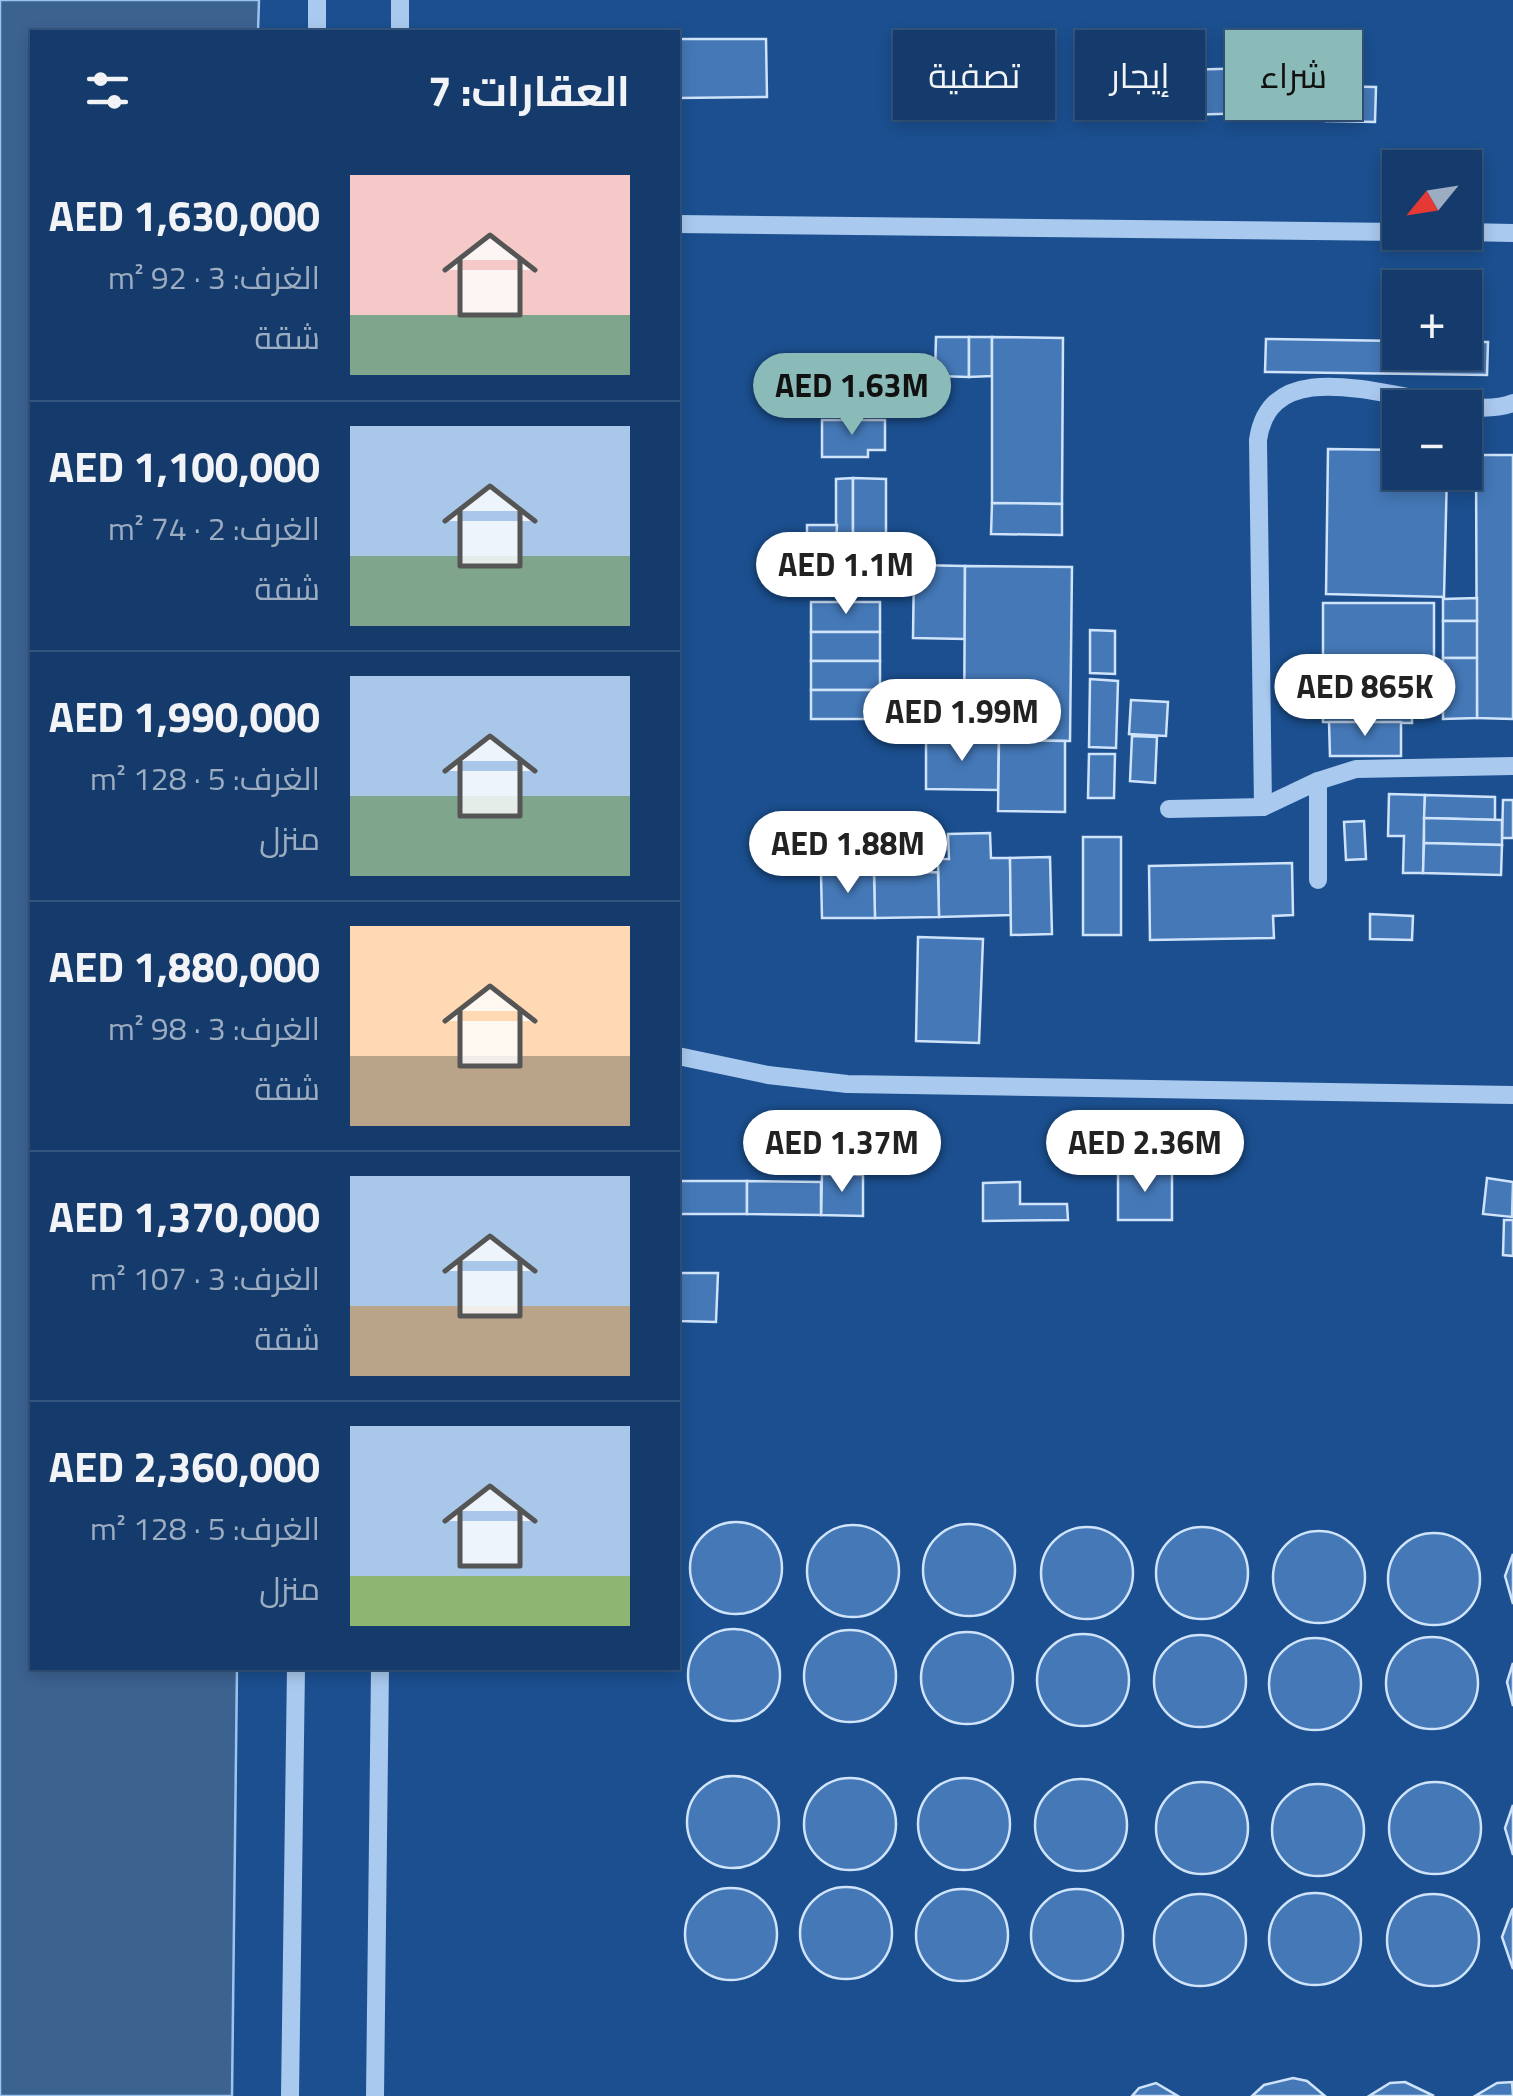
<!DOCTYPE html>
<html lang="ar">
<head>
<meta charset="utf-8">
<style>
	:root { --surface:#143b6b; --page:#214673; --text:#f1f3f6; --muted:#9dadc1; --line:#33557e; --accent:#8bbbb9 }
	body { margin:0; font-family:"Titillium Web",Cairo,sans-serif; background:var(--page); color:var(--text); direction:rtl; height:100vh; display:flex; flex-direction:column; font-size:38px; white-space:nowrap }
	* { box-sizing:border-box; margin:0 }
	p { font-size:32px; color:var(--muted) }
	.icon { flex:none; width:55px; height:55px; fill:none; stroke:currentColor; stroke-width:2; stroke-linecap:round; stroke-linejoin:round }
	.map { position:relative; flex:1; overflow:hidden; direction:ltr }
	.details { position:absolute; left:30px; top:30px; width:650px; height:1640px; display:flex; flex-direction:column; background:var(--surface); border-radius:0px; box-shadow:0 5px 15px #0003,0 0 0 2px var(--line); direction:rtl }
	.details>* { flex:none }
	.top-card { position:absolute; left:710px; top:30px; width:652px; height:90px; direction:rtl; display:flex; gap:20px }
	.needle { width:65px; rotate:240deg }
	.buttons { position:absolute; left:1382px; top:150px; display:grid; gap:20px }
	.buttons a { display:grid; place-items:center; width:100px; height:100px; border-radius:0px; background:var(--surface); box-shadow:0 5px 15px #0003,0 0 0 2px var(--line); font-size:50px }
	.price { position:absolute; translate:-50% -85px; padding:0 22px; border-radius:35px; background:#fff; color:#222; font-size:32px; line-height:65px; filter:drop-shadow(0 2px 5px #0008) }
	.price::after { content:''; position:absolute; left:50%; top:60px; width:30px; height:22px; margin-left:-15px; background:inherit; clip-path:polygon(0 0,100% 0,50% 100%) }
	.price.current { background:var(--accent); color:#111 }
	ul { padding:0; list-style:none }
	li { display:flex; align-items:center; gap:30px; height:250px; padding:0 50px }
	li+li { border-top:2px solid var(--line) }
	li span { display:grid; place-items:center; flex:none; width:280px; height:200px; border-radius:0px; color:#555 }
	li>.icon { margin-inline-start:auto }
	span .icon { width:120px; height:120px; fill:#fffc; stroke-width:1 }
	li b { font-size:42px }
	h2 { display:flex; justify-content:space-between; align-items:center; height:120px; padding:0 50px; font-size:42px }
	.pill { padding:0 35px; border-radius:0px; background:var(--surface); box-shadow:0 5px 15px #0003,0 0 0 2px var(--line); font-size:35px; line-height:90px }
	.pill.current { background:var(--accent); color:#111 }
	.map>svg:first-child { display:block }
</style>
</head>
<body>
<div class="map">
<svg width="1513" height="2096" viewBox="0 0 1513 2096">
	<rect width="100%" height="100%" fill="#1b4f8f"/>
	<path fill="#3c6290" stroke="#9cc4f0" stroke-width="2.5" d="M0,0H259L258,32H32V1668H237L232,2096H0Z"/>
	<g fill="#4478b7" stroke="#cfe3fa" stroke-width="2.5">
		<path d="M678,39H766L767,97L678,98Z"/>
		<path d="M1250,68L1251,113L1186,115L1185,70Z"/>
		<path d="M1261,84L1303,85L1302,120L1260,119Z"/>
		<path d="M1303,85L1328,86L1327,121L1302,120Z"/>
		<path d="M1328,86L1376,87L1375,122L1327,121Z"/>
		<path d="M936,337H969V377L935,376Z"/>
		<path d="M969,337H992V376L969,377Z"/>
		<path d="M992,337L1063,338L1062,504L992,503Z"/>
		<path d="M1266,339L1400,341V352H1465V342H1488L1487,375L1265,372Z"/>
		<path d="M822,420H885V450H868V457H822Z"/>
		<path d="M1328,449L1400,450V472H1447L1444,597L1326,594Z"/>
		<path d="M1476,455H1513V719L1477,718Z"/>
		<path d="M853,478V548H836V479Z"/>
		<path d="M853,478L886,479V548H853Z"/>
		<path d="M992,503L1062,504V535L991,534Z"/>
		<path d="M807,525H837L836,548L807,549Z"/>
		<path d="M886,548V574H807V549Z"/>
		<path d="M914,565L965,566V639L913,638Z"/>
		<path d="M965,566L1072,567L1070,741L964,740Z"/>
		<path d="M1477,598V621H1443V599Z"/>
		<rect x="811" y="602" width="69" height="30"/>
		<path d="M1323,603H1434V671H1412V723L1323,722Z"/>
		<rect x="1443" y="621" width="34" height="37"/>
		<path d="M1090,630L1115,631V674L1090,673Z"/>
		<rect x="811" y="632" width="69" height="29"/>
		<path d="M1443,658H1477V718L1443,719Z"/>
		<rect x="811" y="661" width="69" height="29"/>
		<path d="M1090,679L1118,681L1116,748L1089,747Z"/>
		<rect x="811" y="690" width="69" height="29"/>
		<path d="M1131,700L1168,702L1166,736L1129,734Z"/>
		<path d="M1329,722H1401V756H1330Z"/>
		<path d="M1132,736L1157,737L1155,783L1130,781Z"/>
		<path d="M926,739L999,740L998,790L926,789Z"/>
		<path d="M999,740L1065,741V812L998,811Z"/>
		<path d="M1089,754H1115L1114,798H1088Z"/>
		<path d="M1389,794L1425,795L1423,873H1403L1404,836H1388Z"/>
		<path d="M1425,795L1495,797V820L1424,818Z"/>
		<path d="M1503,800H1513V838H1502Z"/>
		<path d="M1424,818L1502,820V845L1424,843Z"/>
		<path d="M1364,821L1366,859L1346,860L1344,822Z"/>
		<path d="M990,833L991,858H1010L1011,915L939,917L938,859H949L948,834Z"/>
		<rect x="1083" y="837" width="38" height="98"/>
		<path d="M1424,843L1502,845L1501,875L1423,873Z"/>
		<path d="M1050,857L1052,934L1011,935L1010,858Z"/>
		<path d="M1292,863L1293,915L1273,916L1274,938L1150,940L1149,866Z"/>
		<path d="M938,872L939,917L875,918L874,874Z"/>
		<path d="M821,874H874L875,918H822Z"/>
		<path d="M1370,914L1413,916L1412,940L1370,939Z"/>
		<path d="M918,937L983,939L979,1043L916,1041Z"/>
		<path d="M1118,1170L1172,1171V1220H1118Z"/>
		<path d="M822,1174L863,1175V1216L821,1215Z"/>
		<path d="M1487,1178L1513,1182L1512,1217L1483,1214Z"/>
		<rect x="678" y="1181" width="69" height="33"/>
		<path d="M747,1181L821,1182V1215L747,1214Z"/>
		<path d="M1020,1182V1204H1067L1068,1220L983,1221V1183Z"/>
		<path d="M1504,1220H1513V1256L1503,1255Z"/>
		<path d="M678,1273H718L716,1322L678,1321Z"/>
		<circle cx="736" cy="1568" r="46"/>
		<circle cx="969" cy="1570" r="46"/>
		<circle cx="853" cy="1571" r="46"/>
		<circle cx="1202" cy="1573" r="46"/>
		<circle cx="1087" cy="1573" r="46"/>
		<circle cx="1319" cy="1577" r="46"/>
		<circle cx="1434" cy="1579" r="46"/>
		<path d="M1513,1554V1604L1505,1576Z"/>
		<circle cx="734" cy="1675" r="46"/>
		<circle cx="850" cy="1676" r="46"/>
		<circle cx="967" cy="1678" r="46"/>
		<circle cx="1083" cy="1680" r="46"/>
		<circle cx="1200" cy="1681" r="46"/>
		<circle cx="1432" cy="1683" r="46"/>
		<circle cx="1315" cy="1684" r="46"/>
		<path d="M1513,1663V1706L1507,1682Z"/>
		<circle cx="733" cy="1822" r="46"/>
		<circle cx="850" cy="1824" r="46"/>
		<circle cx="964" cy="1824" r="46"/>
		<circle cx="1081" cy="1825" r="46"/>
		<circle cx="1435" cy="1828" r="46"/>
		<circle cx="1202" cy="1828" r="46"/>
		<circle cx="1318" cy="1830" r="46"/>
		<path d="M1513,1805V1855L1505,1828Z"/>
		<circle cx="846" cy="1933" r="46"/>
		<circle cx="731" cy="1934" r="46"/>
		<circle cx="962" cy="1935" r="46"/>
		<circle cx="1077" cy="1935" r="46"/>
		<circle cx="1315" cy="1939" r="46"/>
		<circle cx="1200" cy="1940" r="46"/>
		<circle cx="1433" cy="1940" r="46"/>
		<path d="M1512,1910L1513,1909V1969L1502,1937Z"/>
		<path d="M1293,2078L1307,2081L1325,2096H1252L1264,2085Z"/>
		<path d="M1405,2082L1434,2096H1369L1390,2083Z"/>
		<path d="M1512,2082L1513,2096H1475L1497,2083Z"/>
		<path d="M1156,2083L1178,2096H1132L1139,2088Z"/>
	</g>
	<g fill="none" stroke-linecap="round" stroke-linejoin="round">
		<g stroke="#a9c9ee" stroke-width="18">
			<path d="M317,32V0"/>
			<path d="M400,32V0"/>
			<path d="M678,224L1400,232"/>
			<path d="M1465,232L1513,233"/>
			<path d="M1318,781V880"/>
			<path d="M1263,807L1258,440C1274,329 1449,430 1513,403"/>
			<path d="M1169,809L1263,807L1318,781L1356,769L1513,766"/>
			<path d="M678,1056L768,1075L847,1084L1513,1095"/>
			<path d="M290,2096L296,1668"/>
			<path d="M375,2096L380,1668"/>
		</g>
	</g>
</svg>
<div class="buttons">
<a><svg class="needle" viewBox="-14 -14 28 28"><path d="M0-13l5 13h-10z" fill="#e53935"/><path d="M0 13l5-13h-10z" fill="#9dadc1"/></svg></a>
<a>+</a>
<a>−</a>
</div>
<b class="price current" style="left:852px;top:438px">AED 1.63M</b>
<b class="price" style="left:846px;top:617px">AED 1.1M</b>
<b class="price" style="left:1365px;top:739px">AED 865K</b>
<b class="price" style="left:962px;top:764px">AED 1.99M</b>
<b class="price" style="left:848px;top:896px">AED 1.88M</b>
<b class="price" style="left:842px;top:1195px">AED 1.37M</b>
<b class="price" style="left:1145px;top:1195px">AED 2.36M</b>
<div class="top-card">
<a class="pill current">شراء</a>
<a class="pill">إيجار</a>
<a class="pill">تصفية</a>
</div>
<section class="details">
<h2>العقارات: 7<svg class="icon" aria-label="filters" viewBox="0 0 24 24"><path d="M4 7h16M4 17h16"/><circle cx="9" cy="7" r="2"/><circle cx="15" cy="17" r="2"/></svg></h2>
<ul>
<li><span style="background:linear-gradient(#f6c9c9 70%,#7fa58c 0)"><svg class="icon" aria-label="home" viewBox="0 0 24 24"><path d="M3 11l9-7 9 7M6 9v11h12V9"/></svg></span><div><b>AED 1,630,000</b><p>الغرف: 3 · 92 m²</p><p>شقة</p></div></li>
<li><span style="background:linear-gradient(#a9c7e8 65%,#7fa58c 0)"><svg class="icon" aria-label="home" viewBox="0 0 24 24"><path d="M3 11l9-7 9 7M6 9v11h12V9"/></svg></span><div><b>AED 1,100,000</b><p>الغرف: 2 · 74 m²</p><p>شقة</p></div></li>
<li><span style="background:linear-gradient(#a9c7e8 60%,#7fa58c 0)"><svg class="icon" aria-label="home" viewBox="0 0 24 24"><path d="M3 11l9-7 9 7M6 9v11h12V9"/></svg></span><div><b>AED 1,990,000</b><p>الغرف: 5 · 128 m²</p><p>منزل</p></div></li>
<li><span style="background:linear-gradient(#ffd9b3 65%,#b9a48a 0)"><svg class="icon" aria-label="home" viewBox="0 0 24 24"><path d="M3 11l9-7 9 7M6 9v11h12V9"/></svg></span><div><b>AED 1,880,000</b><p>الغرف: 3 · 98 m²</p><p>شقة</p></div></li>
<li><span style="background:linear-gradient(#a9c7e8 65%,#b9a48a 0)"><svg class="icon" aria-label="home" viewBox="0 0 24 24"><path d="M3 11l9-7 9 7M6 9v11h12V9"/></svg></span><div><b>AED 1,370,000</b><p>الغرف: 3 · 107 m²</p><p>شقة</p></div></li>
<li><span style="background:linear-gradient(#a9c7e8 75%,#8fb573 0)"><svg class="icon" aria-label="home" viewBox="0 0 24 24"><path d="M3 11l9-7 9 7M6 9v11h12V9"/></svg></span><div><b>AED 2,360,000</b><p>الغرف: 5 · 128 m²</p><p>منزل</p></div></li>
</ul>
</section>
</div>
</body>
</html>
